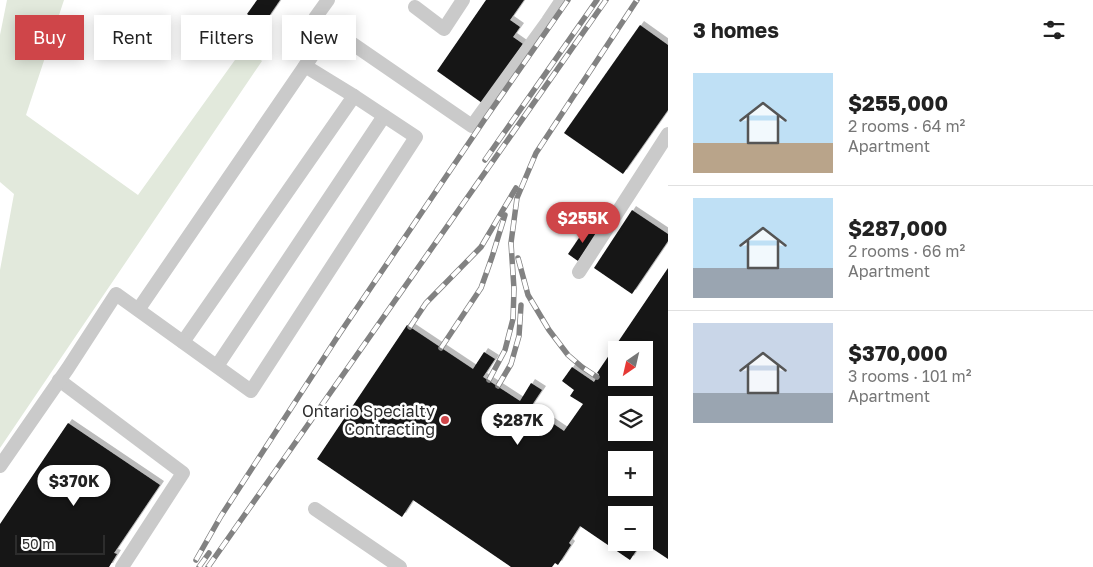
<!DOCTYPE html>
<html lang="en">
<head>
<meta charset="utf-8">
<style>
	:root { --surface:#fff; --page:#f6f6f6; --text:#222; --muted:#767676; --line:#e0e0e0; --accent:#cf4549 }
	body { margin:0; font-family:"Golos Text",sans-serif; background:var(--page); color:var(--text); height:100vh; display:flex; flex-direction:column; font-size:19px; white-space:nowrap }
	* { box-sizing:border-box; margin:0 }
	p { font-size:16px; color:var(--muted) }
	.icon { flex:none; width:28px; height:28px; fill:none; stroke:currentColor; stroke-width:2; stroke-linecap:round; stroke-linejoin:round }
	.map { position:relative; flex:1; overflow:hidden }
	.sheet { display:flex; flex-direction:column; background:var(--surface); width:425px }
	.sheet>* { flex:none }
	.banner { position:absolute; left:15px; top:15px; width:475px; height:45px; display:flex; gap:10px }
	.needle { width:32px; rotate:214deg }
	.controls { position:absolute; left:608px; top:341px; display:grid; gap:10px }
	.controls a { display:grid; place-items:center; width:45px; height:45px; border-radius:0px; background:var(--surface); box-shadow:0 2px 12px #0003; font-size:25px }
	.scale { position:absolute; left:15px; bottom:12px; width:90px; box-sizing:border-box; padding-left:5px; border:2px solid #2d2d2d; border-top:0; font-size:14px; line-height:18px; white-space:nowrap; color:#2d2d2d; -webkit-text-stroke:4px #fff; paint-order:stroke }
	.price { position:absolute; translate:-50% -42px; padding:0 11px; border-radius:18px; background:#fff; color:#222; font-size:16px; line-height:32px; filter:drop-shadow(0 1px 2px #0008) }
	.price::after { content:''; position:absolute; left:50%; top:30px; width:15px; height:11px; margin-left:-8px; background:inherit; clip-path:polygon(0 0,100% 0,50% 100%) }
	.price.current { background:var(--accent); color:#fff }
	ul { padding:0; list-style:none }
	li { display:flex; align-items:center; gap:15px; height:125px; padding:0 25px }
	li+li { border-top:1px solid var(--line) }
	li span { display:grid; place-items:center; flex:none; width:140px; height:100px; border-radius:0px; color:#555 }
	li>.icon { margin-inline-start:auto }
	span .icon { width:60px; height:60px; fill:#fffc; stroke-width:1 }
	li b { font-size:21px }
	h2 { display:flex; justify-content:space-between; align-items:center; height:60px; padding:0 25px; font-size:21px }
	.chip { padding:0 18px; border-radius:0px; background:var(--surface); box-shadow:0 2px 12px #0003; font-size:18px; line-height:45px }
	.chip.current { background:var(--accent); color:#fff }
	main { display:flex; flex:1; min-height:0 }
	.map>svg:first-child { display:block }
</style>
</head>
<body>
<main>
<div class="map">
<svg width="668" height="567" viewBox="0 0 668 567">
	<defs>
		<filter id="shadow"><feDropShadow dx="4" dy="-4" stdDeviation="0" flood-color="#0004"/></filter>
	</defs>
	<rect width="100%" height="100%" fill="#fff"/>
	<path fill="#e2e9dc" d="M7,0H64L26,115L138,195L245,46L262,61L0,448V270L14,194L0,182V35Z"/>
	<g fill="#141414" fill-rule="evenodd" filter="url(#shadow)">
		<path d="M257,0H280L263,25L247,14Z"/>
		<path d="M486,0H524L510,20L520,27L513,37L523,44L482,103L437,71Z"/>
		<path d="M640,25L668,45V110L623,174L564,133Z"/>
		<path d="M632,210L668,234V241L632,294L594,268Z"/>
		<path d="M587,226L597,233L578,261L568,254Z"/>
		<path d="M668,268V559L644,543V515H616V542H642L630,560L580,526L569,543L571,545L558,565L555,563L552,567H511L413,500L402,517L317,459L407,325L473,369L484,352L495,359L483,377L520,401L531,383L542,390L530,408L564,431L583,404L570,396L574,390L562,381L572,367L594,382L599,374L597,373ZM616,350H644V378H616ZM616,405H644V432H616ZM616,460H644V488H616Z"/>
		<path d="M68,423L160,485L114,553L117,554L109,567H0V524Z"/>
	</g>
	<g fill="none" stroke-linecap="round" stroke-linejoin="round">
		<g stroke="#cacaca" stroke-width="14">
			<path d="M328,0L315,18L472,126L548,21L562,0"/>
			<path d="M415,7L444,29L463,0"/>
			<path d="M305,66L331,28"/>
			<path d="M579,272L668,134"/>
			<path d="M183,342L354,96"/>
			<path d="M217,366L384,116"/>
			<path d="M59,380L183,473L122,567"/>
			<path d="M0,466L68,368L116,294L251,391L416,137L354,96L305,66L138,310"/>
			<path d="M315,509L400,567"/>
		</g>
		<g stroke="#828282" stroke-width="5.5">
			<g id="rail">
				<path d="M485,160L597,0"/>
				<path d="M518,258L528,295L549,330L568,355L582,367L597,377"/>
				<path d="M410,327L426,303L481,247L516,188"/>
				<path d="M441,348L481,288L492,257L505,215"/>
				<path d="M489,380L505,350L513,319L514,289L511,243L517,198L536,153L637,0"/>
				<path d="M498,386L511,364L519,336L521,305"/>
				<path d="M196,560L221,516L340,333L485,119L568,0"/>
				<path d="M199,567L209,553"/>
				<path d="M208,567L606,0"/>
			</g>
		</g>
		<use href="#rail" stroke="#fff" stroke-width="4" stroke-dasharray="11" stroke-linecap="butt"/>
	</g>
	<circle fill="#cf4549" stroke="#fff" stroke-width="2" cx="445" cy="420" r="5"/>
	<g text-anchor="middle" stroke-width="5" stroke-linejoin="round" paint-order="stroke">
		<g font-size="16" fill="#2d2d2d" stroke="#fff" text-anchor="end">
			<text x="435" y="417">Ontario Specialty<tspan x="435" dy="18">Contracting</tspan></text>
		</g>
	</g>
</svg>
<div class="controls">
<a><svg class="needle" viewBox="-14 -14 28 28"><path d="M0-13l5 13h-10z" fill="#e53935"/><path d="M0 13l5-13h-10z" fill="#767676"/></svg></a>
<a><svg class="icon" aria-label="layers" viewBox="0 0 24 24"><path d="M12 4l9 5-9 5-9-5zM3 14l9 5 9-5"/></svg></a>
<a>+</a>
<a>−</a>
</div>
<div class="scale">50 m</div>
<b class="price current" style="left:583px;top:244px">$255K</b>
<b class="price" style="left:518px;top:446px">$287K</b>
<b class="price" style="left:74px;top:507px">$370K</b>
<div class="banner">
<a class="chip current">Buy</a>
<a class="chip">Rent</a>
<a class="chip">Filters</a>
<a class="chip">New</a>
</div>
</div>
<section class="sheet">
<h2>3 homes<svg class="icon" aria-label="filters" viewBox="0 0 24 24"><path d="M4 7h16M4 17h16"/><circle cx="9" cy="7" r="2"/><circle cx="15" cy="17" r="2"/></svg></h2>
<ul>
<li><span style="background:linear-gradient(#bfe0f5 70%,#b9a48a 0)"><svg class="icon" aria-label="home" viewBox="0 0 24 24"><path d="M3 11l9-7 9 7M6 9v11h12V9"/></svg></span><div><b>$255,000</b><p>2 rooms · 64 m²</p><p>Apartment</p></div></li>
<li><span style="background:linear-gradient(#bfe0f5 70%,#9aa5b1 0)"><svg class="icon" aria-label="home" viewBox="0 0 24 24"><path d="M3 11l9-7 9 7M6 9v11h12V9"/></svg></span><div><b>$287,000</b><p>2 rooms · 66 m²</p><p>Apartment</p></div></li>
<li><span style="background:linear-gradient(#c9d6e8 70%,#9aa5b1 0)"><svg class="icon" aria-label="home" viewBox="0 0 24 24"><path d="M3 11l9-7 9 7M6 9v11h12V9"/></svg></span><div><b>$370,000</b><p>3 rooms · 101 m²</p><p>Apartment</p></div></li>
</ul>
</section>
</main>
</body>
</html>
